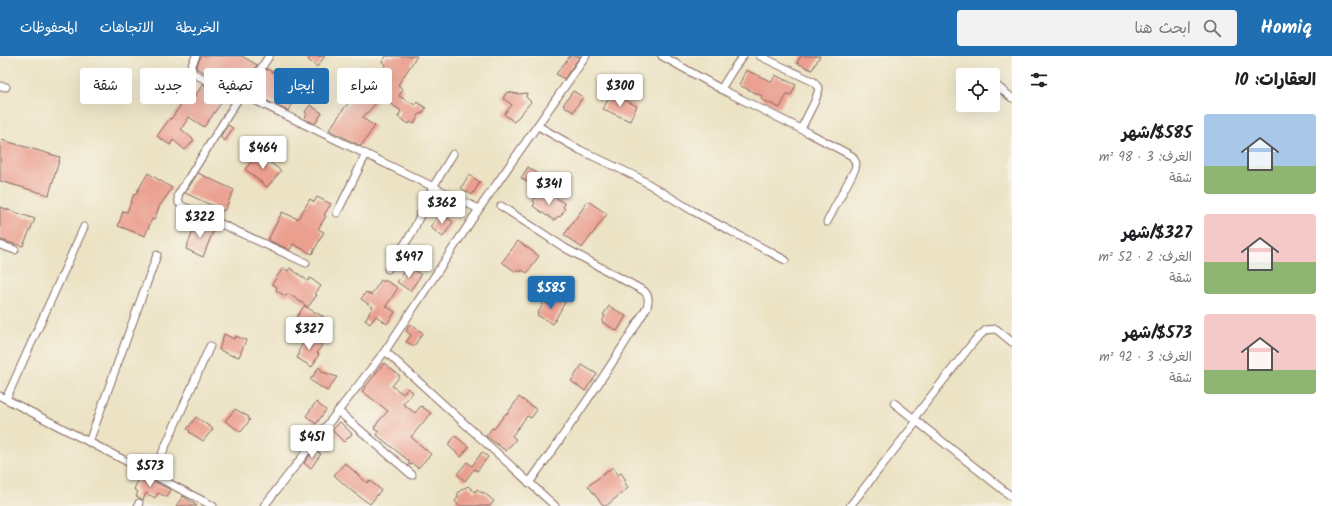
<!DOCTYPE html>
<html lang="ar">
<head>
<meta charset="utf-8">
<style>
	:root { --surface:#fff; --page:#f2f2f2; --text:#202124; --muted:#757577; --accent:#1f6fb2 }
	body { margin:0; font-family:Kalam,"Playpen Sans Arabic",sans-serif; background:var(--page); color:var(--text); direction:rtl; height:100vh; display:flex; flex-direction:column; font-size:15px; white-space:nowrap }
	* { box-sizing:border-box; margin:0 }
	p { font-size:13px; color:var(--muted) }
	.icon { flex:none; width:22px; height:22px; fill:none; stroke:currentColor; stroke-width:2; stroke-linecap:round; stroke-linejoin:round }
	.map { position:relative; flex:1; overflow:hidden; direction:ltr }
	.drawer { display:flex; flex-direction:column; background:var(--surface); width:320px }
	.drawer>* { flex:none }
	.hud { position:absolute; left:12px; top:12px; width:380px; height:36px; direction:rtl; display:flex; gap:8px }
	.buttons { position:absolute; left:956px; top:12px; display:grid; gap:8px }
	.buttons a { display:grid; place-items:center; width:44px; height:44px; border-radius:4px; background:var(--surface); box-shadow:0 4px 16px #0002; font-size:20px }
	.price { position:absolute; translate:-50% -34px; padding:0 9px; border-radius:4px; background:#fff; color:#222; font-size:13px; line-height:26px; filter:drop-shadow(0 1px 2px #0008) }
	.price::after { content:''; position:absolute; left:50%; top:24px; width:12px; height:9px; margin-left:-6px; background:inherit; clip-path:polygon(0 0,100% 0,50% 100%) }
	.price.on { background:var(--accent); color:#fff }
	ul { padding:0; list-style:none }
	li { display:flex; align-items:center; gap:12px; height:100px; padding:0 16px }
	li span { display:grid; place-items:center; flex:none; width:112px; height:80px; border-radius:4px; color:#555 }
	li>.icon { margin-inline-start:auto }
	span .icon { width:48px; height:48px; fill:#fffc; stroke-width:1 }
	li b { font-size:17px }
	h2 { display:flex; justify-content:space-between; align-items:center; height:48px; padding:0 16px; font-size:17px }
	.pill { padding:0 14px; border-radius:4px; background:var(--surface); box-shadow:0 4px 16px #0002; font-size:14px; line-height:36px }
	.pill.on { background:var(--accent); color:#fff }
	header { display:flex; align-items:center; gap:24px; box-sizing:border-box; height:56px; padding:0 20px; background:var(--accent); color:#fff }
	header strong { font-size:19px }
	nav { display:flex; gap:22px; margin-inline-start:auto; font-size:14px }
	.search { width:280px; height:36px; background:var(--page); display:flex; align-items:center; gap:10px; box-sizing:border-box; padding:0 14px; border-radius:4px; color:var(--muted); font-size:15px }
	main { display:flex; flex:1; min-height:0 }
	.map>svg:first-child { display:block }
</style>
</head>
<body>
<header>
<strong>Homiq</strong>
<div class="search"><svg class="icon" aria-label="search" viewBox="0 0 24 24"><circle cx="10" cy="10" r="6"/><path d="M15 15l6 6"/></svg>ابحث هنا</div>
<nav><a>الخريطة</a><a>الاتجاهات</a><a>المحفوظات</a></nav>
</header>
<main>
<section class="drawer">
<h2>العقارات: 10<svg class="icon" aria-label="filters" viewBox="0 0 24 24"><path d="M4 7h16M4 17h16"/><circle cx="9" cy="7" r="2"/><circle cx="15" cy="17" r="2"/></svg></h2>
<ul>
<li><span style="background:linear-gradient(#a9c7e8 65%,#8fb573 0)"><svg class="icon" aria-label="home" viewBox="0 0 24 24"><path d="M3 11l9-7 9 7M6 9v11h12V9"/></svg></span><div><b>$585/شهر</b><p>الغرف: 3 · 98 m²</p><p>شقة</p></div></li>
<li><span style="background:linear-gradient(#f6c9c9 60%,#8fb573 0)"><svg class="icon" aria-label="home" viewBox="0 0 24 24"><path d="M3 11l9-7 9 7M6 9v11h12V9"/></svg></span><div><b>$327/شهر</b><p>الغرف: 2 · 52 m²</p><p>شقة</p></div></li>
<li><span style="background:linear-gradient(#f6c9c9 70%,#8fb573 0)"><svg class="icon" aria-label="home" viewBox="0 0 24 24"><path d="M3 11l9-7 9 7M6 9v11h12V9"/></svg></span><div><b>$573/شهر</b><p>الغرف: 3 · 92 m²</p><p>شقة</p></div></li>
</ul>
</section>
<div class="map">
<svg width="1012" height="450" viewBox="0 0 1012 450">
	<rect width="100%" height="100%" fill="#f7f3e8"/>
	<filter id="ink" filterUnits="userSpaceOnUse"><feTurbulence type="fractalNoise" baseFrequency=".025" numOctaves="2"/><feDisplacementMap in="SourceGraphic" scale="8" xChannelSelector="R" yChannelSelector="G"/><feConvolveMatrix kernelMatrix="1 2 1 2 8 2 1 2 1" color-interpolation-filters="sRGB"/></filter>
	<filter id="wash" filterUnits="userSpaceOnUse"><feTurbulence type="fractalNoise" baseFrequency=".012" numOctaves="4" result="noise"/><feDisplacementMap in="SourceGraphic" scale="16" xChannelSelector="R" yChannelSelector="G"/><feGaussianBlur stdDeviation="0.9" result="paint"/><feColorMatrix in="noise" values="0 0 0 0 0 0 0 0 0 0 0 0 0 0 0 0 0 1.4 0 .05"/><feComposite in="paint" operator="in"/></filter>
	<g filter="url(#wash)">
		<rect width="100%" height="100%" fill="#ece3c4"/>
		<g id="blocks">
			<g fill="#eb9f8f">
				<path d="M201,0H242L257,9L241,34L213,17L211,20L196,12Z"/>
				<path d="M311,0H325L317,11L308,4Z"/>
				<path d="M386,0H417L398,29L403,33L399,40L415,49L417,46L426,52L422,58L420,57L414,68L410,66L409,68L398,61L401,55L400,54L381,42L362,62L375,70L361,90L329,74L345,51L364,30L359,28L365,18L376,24L386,8L382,6Z"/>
				<path d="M570,0H580L564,23L556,18Z"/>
				<path d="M801,0H820L812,14L797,7Z"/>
				<path d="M267,13L301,32L288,55L251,37Z"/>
				<path d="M746,14L772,26L775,19L796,29L791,39L787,38L780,52L761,43L762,40L739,29Z"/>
				<path d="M203,28L224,43L204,71L189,61L181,73L194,84L185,94L173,84L170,89L157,80L170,62L171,63L190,36L195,40Z"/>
				<path d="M573,35L583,41L573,56L563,49Z"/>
				<path d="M507,36L518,38L527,37L526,41L531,46L514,66L504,58L512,49L503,42Z"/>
				<path d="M611,38L637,50L630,65L603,53Z"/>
				<path d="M310,49L322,57L315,68L304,63L307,58L305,56Z"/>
				<path d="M228,69L233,72L225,85L220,81Z"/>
				<path d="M2,84L60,101L49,139L0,125V92Z"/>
				<path d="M258,97L281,115L267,131L245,113Z"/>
				<path d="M528,111L537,117L534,121L537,122L532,129L521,122Z"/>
				<path d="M148,117L172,132L159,151L154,164L152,163L145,180L118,170L123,155L127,156L134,138L135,139Z"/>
				<path d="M198,117L234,134L224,155L185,137Z"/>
				<path d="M469,119L480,126L472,139L461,132Z"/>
				<path d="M540,135L548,141L551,138L565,148L563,151L565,153L560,161L558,160L555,164H553L548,160V159L547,160L533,150L535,147L533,145Z"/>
				<path d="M317,141L331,148L324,159L326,160L318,173L324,176L312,198L293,188L290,194L268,184L282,156L298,163L310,143L314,146Z"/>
				<path d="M588,145L607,158L582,192L564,179Z"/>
				<path d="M0,151L35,163L23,190L0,184Z"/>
				<path d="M440,157L453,166L443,181L430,171Z"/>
				<path d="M197,165L214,173L203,201L186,193Z"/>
				<path d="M518,185L539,200L527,217L522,214L521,216L518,214L516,216L502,206Z"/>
				<path d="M409,210L421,219L410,235L397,226Z"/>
				<path d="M283,212L288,215L290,212L308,225L310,222L321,230L315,238L317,239L308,251L289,238L285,240L276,234L277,231L272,228Z"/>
				<path d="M381,224L384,226L385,224L398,232L386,250L395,256L387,268L376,260L370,268L365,264L373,251L361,243L366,236L371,239Z"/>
				<path d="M554,239L565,246L553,268L537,259L544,246L549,249Z"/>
				<path d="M304,250L324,261L315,276L295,264Z"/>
				<path d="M609,250L626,260L617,275L602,266L605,260L603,259Z"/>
				<path d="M410,268L423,277L414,290L406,286L411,279L406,275Z"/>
				<path d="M224,278L234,283L235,280L246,284L239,301L233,299V300L219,294Z"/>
				<path d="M307,280L322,289L317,297L319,298L312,311L297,302L299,297L298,296Z"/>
				<path d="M384,307L400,320L392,330L403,338L408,332L413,336L403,348L415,357L421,350L431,357L411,381L431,398L418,412L413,408L409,409V405L377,379L379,376L374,373L378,366L388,355L362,335Z"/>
				<path d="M582,309L597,318L585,335L571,325Z"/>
				<path d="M319,311L323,316L337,321L327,335L310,324Z"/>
				<path d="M519,341L537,354L531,362L527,360L512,380L516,383L506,395L486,380L492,372L494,373L506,357L507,358Z"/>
				<path d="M316,346L326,354L316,368L306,360Z"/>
				<path d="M235,353L249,361L248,363L250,364L241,376L225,365Z"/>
				<path d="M196,361L213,373L203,385L189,376L190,375L187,373Z"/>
				<path d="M340,366L352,378L344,386L332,374Z"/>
				<path d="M455,380L469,391L461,401L448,389Z"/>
				<path d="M314,394L321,398L311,412L304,407Z"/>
				<path d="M482,396L488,401L477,415L474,413L465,425L457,418L467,406L472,410Z"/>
				<path d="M345,407L367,427L369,424L381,434L370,448L353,436L334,419Z"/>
				<path d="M613,411L618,419L621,417L626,424L624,425L628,432L606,450L602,448L588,430Z"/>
				<path d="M141,419L171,434L167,441L158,437L155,442L146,437L143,444L136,440L138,436L134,433Z"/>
				<path d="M468,430L475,436L477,433L482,437L483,436L494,445L490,450H459L455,445L458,441V437L461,434Z"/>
				<path d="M183,440L197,450H176Z"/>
			</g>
		</g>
	</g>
	<g filter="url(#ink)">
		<use href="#blocks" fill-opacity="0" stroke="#836461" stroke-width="1"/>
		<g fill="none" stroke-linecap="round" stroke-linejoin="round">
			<g stroke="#836461" stroke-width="9">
				<g id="street">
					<path d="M196,0L190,13L194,18L240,40L244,39L479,153"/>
					<path d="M662,0L721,33L809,77L852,100L856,107L855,113L827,166"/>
					<path d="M760,0L814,26L819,33L815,45L801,73"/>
					<path d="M0,30L6,31"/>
					<path d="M997,30L1012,42"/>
					<path d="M721,33L734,12L743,0"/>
					<path d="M244,39L269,0"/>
					<path d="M240,40L178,139L179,147L182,150L306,207"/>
					<path d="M538,70L580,94L637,121L693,155L785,204"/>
					<path d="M501,150L565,192L644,235C649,240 649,244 647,251C611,312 571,369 529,427"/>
					<path d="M337,157L366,98"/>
					<path d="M0,189L15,194"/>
					<path d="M388,213L412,177L433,131L453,98"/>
					<path d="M385,295L555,450"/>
					<path d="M0,340L213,450"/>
					<path d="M6,343L84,171"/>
					<path d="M894,347L1012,441"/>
					<path d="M338,355L412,419"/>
					<path d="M914,362L975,284L986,274L996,273L1012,286"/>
					<path d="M89,386L157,199"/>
					<path d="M153,418L210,290"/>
					<path d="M138,450L139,447"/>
					<path d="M264,450L385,295L479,153L586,0"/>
					<path d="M850,450L917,365"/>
				</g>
			</g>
			<use href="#street" stroke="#fff" stroke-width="7"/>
		</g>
	</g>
</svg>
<div class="buttons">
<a><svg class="icon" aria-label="locate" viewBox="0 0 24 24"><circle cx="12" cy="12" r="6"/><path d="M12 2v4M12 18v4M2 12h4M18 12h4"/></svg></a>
</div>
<b class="price" style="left:620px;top:52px">$300</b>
<b class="price" style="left:263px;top:114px">$464</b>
<b class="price" style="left:549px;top:150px">$341</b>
<b class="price" style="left:442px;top:169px">$362</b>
<b class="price" style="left:200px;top:183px">$322</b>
<b class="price" style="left:409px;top:223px">$497</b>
<b class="price on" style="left:551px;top:254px">$585</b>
<b class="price" style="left:309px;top:295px">$327</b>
<b class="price" style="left:312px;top:403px">$451</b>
<b class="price" style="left:150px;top:432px">$573</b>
<div class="hud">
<a class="pill">شراء</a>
<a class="pill on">إيجار</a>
<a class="pill">تصفية</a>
<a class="pill">جديد</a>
<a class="pill">شقة</a>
</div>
</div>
</main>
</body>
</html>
